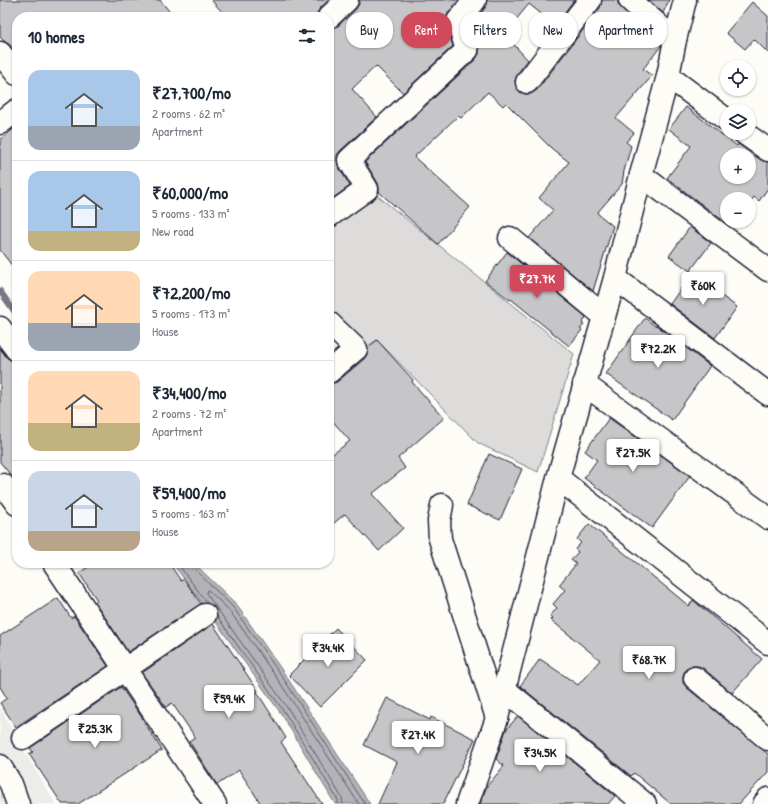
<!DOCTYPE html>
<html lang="en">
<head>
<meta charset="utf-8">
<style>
	:root { --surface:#fff; --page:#f6f6f7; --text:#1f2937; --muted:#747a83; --line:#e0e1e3; --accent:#d1495b }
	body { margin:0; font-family:"Patrick Hand",sans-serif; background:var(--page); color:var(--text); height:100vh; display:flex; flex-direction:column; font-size:15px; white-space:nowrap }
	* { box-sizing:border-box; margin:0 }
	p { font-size:13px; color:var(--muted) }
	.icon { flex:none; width:22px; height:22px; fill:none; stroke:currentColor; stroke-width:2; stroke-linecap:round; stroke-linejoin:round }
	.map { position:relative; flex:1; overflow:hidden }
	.sheet { position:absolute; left:12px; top:12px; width:322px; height:556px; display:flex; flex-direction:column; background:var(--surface); border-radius:16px; box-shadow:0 1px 3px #0004 }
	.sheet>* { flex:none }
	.top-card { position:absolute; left:346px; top:12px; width:362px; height:36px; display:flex; gap:8px }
	.tools { position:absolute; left:720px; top:60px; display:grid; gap:8px }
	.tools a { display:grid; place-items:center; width:36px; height:36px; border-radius:50%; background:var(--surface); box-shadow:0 1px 3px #0004; font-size:20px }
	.price { position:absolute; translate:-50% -34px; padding:0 9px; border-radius:4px; background:#fff; color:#222; font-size:13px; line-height:26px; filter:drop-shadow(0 1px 2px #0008) }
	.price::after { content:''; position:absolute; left:50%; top:24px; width:12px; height:9px; margin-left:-6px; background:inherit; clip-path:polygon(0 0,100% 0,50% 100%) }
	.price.selected { background:var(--accent); color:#fff }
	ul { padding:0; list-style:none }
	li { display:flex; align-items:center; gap:12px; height:100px; padding:0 16px }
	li+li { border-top:1px solid var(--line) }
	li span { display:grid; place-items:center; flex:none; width:112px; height:80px; border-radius:12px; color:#555 }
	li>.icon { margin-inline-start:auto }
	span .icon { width:48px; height:48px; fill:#fffc; stroke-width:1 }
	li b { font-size:17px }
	h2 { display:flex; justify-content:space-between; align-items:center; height:48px; padding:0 16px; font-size:17px }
	.chip { padding:0 14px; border-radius:16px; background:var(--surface); box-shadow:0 1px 3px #0004; font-size:14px; line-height:36px }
	.chip.selected { background:var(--accent); color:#fff }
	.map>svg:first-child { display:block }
</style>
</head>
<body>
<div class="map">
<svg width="768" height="804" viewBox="0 0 768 804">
	<rect width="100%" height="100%" fill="#fdfcf7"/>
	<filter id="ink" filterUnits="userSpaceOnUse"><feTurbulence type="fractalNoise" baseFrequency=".025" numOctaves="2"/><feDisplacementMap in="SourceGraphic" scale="8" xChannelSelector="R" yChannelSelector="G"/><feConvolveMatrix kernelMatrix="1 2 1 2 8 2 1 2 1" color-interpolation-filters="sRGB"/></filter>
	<g filter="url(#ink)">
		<path fill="#ecece9" d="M0,706L14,734L56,804H0Z"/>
		<path fill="#dddcdb" stroke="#807f8b" d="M374,193L574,354L538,472L478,443L377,340L363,349L329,318V223Z"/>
		<path fill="#b2b2b7" stroke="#787885" d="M172,563H194L236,604L288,679L370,804H335L282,715L206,608Z"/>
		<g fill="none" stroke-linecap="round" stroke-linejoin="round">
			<g stroke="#5c5c6d" stroke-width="1">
				<path d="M177,563L208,604"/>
				<path d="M192,563L193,568L233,607L285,681L365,804"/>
				<path d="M217,616L285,713L338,800V804"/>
				<path d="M343,804L342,798L289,710L206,593L207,590L209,591L229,610L281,684L359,804"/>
			</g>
			<path stroke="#787885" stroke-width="6" d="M0,291L17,315"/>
		</g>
		<g fill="#c6c6c8" stroke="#22223b" fill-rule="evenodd">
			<path d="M0,0H160L174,17H17V54L10,45L4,41L0,37Z"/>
			<path d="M211,0H329L320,8L317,13V17H227Z"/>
			<path d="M359,0H459L448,13L446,19V25L453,46L403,93L376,66L352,89L377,117L340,151L337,155V161L338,166L350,186L329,201V29L338,26L356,9L359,4Z"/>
			<path d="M487,0H574L555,25L529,4L504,34L528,60L517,74L515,81L516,87L520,92L525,94H531L537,90L600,8L602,0H618V4L622,9L653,37L652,39L661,46L643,69L652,76L616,118L634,133L626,142L631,146L624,171L622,184L597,213L613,226L593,291L529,238L553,210L539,198L569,162L551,148L506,103L503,106L488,92L461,118L458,116L414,157L470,207L438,244L379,192V188L378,183L365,162L476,59L479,54V47L472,24L485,8Z"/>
			<path d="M649,0H669L663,13Z"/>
			<path d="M752,2L768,16V53L754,39L745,49L726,33Z"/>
			<path d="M686,107L737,146L738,144L761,160L768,162V188L759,201L754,197L749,204V199H727V221H736L732,226L726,221L725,222L667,178L691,146L669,129ZM727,155H749V177H727Z"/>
			<path d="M17,126V272L0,250V140Z"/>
			<path d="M690,227L711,243L690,271L669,256Z"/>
			<path d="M507,252L586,317L582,324L584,325L580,329L582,330L569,346L511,299L510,300L485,281Z"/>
			<path d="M691,274L737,307L715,338L670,304Z"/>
			<path d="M645,318L655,326L656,325L710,366L672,420L606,374Z"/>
			<path d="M377,340L413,380L412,382L444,418L398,458L405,468L372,494L403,528L379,551L345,514L329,527V457L350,441L329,417V384L337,382L364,359L368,353V348Z"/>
			<path d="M0,348L7,358L17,363V483L0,462Z"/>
			<path d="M609,418L690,476L652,528L584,478L597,460L585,451Z"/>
			<path d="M489,454L522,469L500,520L467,505Z"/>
			<path d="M589,524L689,606L693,600L762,659L732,693L703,668L698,666H690L685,670L683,676V683L687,688L768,754V772L739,804H671L634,773L631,776L520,686L540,659L578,685L600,660L551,620L553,618L550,616L557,608L553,604L565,590L559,585L576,564L571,560L578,552L575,549L581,543L577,539Z"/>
			<path d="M94,563H169L181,581L184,579L201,604L128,652L95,602L97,600L79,573Z"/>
			<path d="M58,598L71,618L74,616L108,666L16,727L0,703L7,698L0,687V636Z"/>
			<path d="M213,624L258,691L257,692L286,738L281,742L322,804H261L239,770L217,785L189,741L195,737L172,703L166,707L142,673Z"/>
			<path d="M336,628L367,660L320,707L289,675Z"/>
			<path d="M121,687L145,722H144L162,750L78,804H62L29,754L33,752L30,748Z"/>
			<path d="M387,698L430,720L431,717L475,739L443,804H378L397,762L364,745Z"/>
			<path d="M518,716L615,796L608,804H480L487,786L504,766L496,759L506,730Z"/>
		</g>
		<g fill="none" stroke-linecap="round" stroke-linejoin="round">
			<g stroke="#22223b" stroke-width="25">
				<g id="minor">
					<path d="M630,0L675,40"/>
					<path d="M329,17L347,0"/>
					<path d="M0,53L17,74"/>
					<path d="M668,76L727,120"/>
					<path d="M527,82L590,0"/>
					<path d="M0,123L17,110"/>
					<path d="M744,133L768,150"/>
					<path d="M641,175L768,270"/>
					<path d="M329,216L367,189L349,160L467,50L458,21L475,0"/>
					<path d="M510,238L604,316"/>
					<path d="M615,278L768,394"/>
					<path d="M329,323L356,349L329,372"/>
					<path d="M0,328L17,350"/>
					<path d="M584,384L768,518"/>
					<path d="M558,478L768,643"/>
					<path d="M0,488L3,485L17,504"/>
					<path d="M442,505L439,521L440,539L497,718"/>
					<path d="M54,563L215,804"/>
					<path d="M695,678L768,739"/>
					<path d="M504,689L645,804"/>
					<path d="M23,738L205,615"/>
					<path d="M0,766L11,784L18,804"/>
					<path d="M467,804L497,718L558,478L615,278L641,175L668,76L675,40L685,0"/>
					<path d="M764,804L768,799"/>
				</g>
			</g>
			<use href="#minor" stroke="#fdfcf7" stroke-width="22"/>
		</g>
	</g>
</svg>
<div class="tools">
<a><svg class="icon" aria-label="locate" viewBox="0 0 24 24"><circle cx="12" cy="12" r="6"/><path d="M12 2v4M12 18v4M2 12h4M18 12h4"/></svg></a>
<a><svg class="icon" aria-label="layers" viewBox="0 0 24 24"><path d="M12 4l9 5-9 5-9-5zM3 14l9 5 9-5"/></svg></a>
<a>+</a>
<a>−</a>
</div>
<b class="price selected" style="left:537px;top:299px">₹27.7K</b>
<b class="price" style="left:703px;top:306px">₹60K</b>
<b class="price" style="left:658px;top:369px">₹72.2K</b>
<b class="price" style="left:633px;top:473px">₹27.5K</b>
<b class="price" style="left:328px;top:668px">₹34.4K</b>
<b class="price" style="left:649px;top:680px">₹68.7K</b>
<b class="price" style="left:229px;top:719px">₹59.4K</b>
<b class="price" style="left:95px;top:749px">₹25.3K</b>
<b class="price" style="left:418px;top:755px">₹27.4K</b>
<b class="price" style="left:540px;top:773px">₹34.5K</b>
<div class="top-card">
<a class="chip">Buy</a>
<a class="chip selected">Rent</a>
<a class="chip">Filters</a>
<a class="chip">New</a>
<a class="chip">Apartment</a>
</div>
<section class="sheet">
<h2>10 homes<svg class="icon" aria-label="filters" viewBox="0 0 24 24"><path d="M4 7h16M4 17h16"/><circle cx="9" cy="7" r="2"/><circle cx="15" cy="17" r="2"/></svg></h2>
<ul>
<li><span style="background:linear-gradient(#a9c7e8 70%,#9aa5b1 0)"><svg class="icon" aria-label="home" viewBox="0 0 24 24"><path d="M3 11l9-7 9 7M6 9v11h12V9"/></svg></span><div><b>₹27,700/mo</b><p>2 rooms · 62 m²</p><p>Apartment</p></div></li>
<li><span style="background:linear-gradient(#a9c7e8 75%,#c2b280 0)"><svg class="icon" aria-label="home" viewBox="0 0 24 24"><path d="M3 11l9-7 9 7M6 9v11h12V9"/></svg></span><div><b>₹60,000/mo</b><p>5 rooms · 133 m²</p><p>New road</p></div></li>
<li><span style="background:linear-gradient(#ffd9b3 65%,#9aa5b1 0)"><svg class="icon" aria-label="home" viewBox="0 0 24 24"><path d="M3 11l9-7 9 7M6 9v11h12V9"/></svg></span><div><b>₹72,200/mo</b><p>5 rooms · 173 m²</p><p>House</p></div></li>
<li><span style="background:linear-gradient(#ffd9b3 65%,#c2b280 0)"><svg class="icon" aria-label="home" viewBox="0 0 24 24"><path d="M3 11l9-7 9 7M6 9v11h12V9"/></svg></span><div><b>₹34,400/mo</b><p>2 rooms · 72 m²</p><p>Apartment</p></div></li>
<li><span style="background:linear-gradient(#c9d6e8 75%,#b9a48a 0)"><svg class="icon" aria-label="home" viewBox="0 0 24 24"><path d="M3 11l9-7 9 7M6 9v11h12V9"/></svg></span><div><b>₹59,400/mo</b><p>5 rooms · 163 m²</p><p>House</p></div></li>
</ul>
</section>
</div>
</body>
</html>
